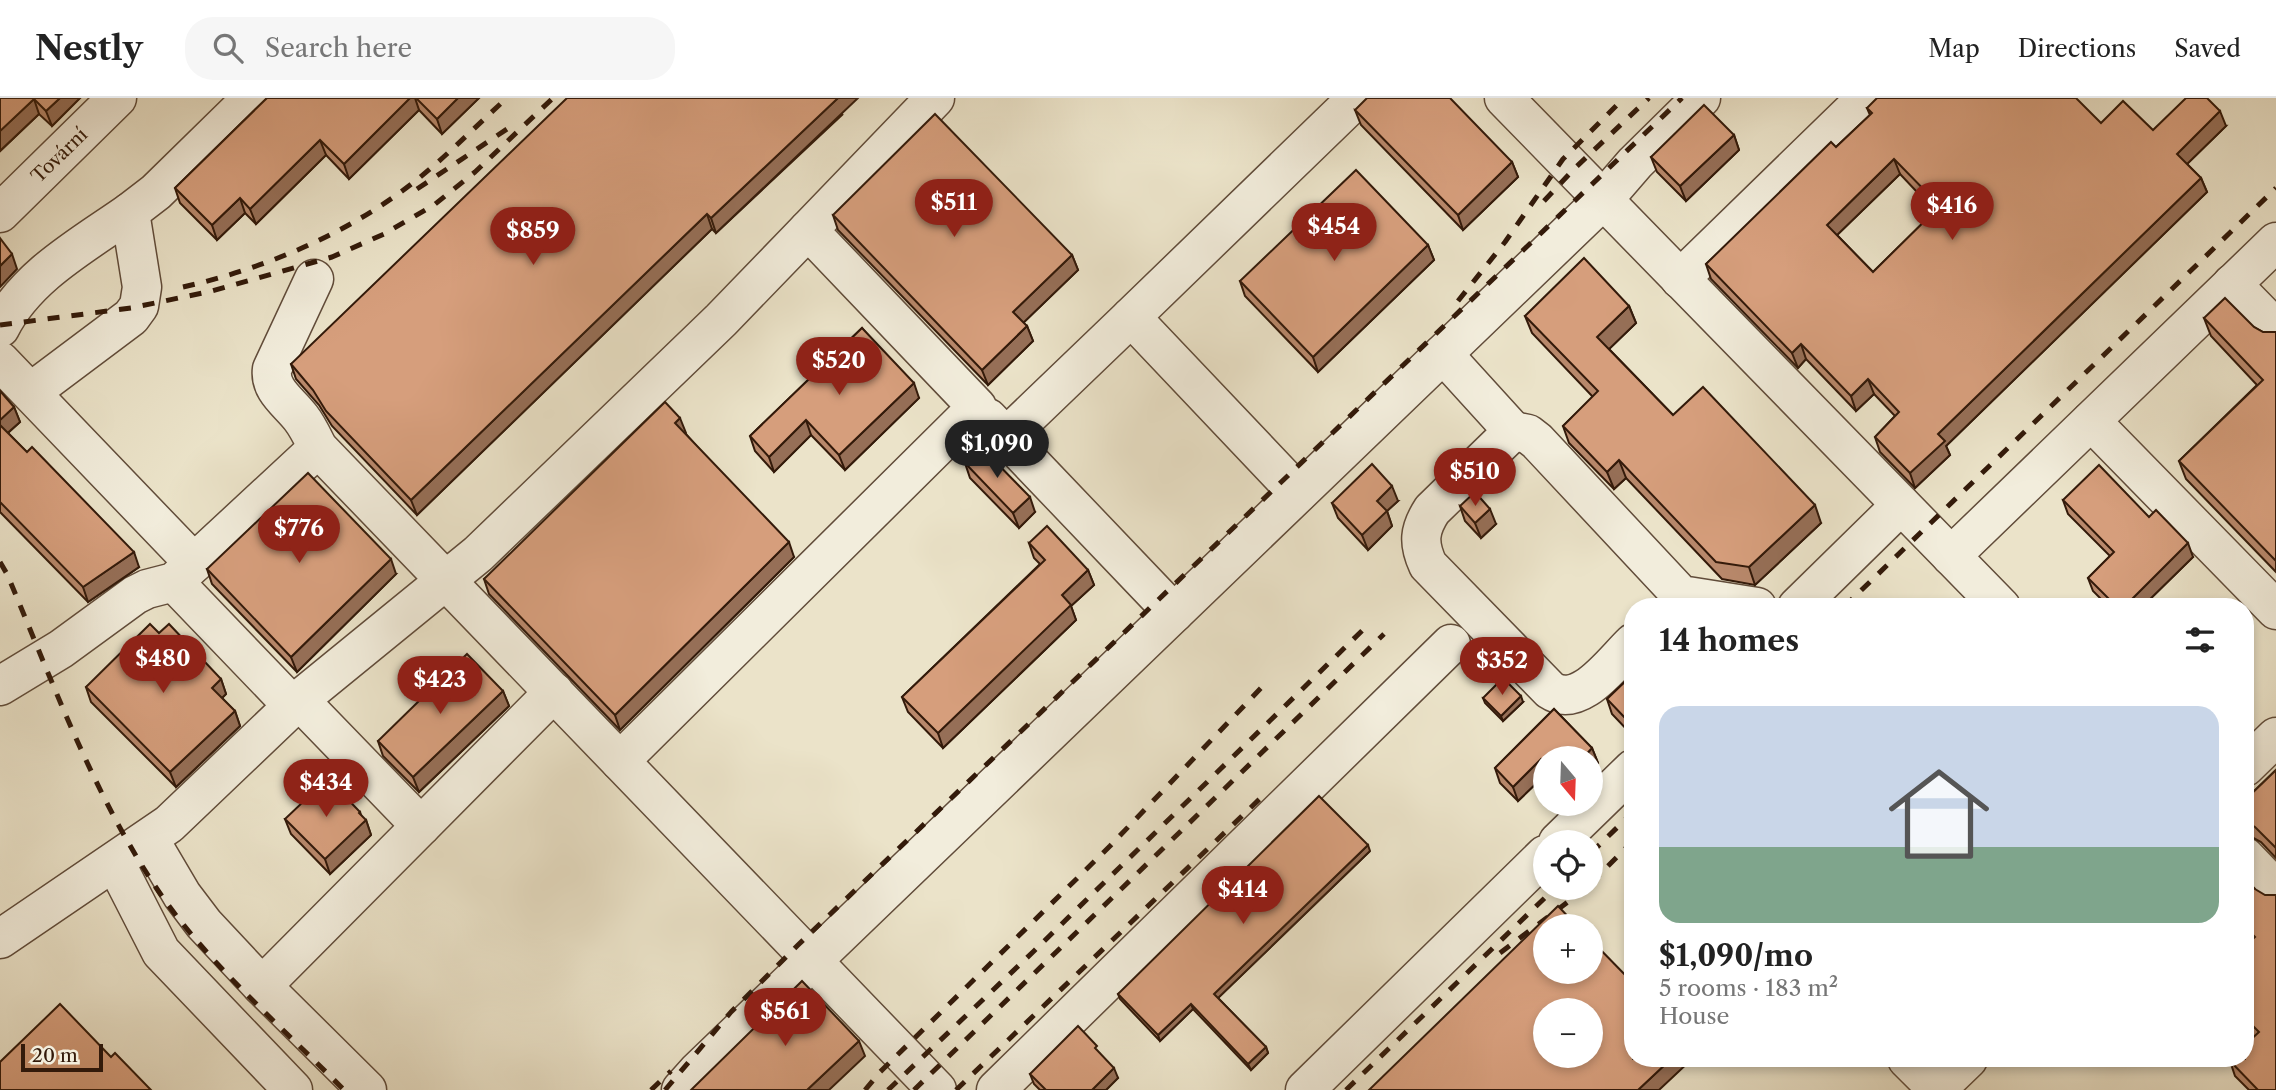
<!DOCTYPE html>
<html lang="en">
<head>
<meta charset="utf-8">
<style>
	:root { --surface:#fff; --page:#f6f6f6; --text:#222; --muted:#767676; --line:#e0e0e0; --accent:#8f2418 }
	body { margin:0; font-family:"Libre Caslon Text",serif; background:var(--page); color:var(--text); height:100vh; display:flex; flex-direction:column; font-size:26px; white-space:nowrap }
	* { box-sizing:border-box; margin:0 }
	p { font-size:23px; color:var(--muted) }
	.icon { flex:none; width:38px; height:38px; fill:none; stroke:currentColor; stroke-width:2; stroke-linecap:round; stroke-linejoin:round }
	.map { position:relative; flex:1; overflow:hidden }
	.details { position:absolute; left:1624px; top:500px; width:630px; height:469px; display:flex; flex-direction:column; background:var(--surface); border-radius:28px; box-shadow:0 4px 10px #0003 }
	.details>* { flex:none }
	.needle { width:46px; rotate:161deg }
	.tools { position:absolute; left:1533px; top:648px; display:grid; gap:14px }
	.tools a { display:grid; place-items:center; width:70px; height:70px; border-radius:50%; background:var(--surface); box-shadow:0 4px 10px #0003; font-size:35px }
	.scale { position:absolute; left:21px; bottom:18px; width:82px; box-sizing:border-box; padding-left:7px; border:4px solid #331a0a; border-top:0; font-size:19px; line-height:24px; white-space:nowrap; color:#331a0a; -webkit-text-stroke:5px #f2eddc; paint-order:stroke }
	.price { position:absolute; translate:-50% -60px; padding:0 16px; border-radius:24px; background:var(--accent); color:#fff; font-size:23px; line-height:46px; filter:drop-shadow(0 2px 4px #0008) }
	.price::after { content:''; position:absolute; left:50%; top:42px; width:21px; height:16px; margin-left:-10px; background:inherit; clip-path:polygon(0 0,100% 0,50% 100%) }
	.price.selected { background:#222; color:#fff }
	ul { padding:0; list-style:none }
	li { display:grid; align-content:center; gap:14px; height:371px; padding:0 35px }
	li+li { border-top:2px solid var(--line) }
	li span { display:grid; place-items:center; height:217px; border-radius:21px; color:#555 }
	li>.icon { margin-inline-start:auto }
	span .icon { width:126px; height:126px; fill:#fffc; stroke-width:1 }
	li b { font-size:30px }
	h2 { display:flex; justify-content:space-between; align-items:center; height:84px; padding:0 35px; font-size:30px }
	header { display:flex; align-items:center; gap:42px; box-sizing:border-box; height:98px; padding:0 35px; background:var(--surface); border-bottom:2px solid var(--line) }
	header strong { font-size:33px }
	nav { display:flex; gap:38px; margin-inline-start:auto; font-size:24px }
	.search { width:490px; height:63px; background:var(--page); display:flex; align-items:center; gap:18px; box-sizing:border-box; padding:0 24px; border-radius:28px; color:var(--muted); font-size:26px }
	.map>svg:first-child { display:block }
</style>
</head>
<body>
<header>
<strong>Nestly</strong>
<div class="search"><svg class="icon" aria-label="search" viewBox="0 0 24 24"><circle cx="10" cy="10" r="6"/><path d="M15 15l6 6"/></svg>Search here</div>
<nav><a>Map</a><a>Directions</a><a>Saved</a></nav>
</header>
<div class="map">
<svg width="2276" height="992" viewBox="0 0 2276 992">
	<rect width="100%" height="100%" fill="#ebe3c9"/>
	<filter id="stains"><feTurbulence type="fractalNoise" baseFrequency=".00286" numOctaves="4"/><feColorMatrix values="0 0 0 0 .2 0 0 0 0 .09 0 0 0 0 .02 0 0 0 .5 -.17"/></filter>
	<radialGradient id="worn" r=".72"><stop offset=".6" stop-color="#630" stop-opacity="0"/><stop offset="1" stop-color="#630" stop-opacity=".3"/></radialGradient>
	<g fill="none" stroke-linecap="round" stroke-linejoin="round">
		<g stroke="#614c3a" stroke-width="41">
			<g id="minor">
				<path d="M1504,0L2001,509"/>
				<path d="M0,115L117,0"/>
				<path d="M314,181L272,271C269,292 289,304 301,320C308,329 313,340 318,350L937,992"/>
				<path d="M1680,181L1866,0"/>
				<path d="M2232,186L2276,231"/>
				<path d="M0,230C26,178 83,147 130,114"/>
				<path d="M1443,256L1603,102L1635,65L1701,0"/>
				<path d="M0,263L194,465L318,350"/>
				<path d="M31,294L131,219L139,208L142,189L130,114L156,94L251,1"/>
				<path d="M988,320L1006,339L1131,219"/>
				<path d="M2091,323L2276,512"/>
				<path d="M1513,333L1528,336L1537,343L1681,497L1757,509"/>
				<path d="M1006,339L1174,515"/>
				<path d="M1298,395L1131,219L1357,0"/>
				<path d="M1951,458L2276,144"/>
				<path d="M174,484L293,608"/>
				<path d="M1797,509L1901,407"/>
				<path d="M0,588L61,551L135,497L147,491L174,484L194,465"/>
				<path d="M299,602L421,728L554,594"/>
				<path d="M620,663L977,309L808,132L935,0"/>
				<path d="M2245,669L2276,639"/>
				<path d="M149,741L182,797L204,826L262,888L421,728"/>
				<path d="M1558,744L1633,671"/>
				<path d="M2245,759L2276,791"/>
				<path d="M115,764L161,854L293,992"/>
				<path d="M0,841L169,726L299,602L478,456L721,222L808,132"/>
				<path d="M262,888L367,992"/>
				<path d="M1907,961L1937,991"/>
				<path d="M681,992L698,973L1443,256L1513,333L1432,412C1419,432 1418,445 1428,467L1550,592C1580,612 1612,565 1633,545"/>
				<path d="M996,992L1451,546"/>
				<path d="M1305,992L1545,757"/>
				<path d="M1936,992L1968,961"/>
			</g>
		</g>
		<use href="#minor" stroke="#f2eddc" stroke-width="38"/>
		<g stroke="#331a0a" stroke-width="5" stroke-dasharray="12 12" stroke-linecap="butt">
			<path d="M417,91L513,27"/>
			<path d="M1544,103L1574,71L1649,0"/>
			<path d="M183,189C267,170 352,134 419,80C450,55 478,26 507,0"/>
			<path d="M1458,203L1505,144L1563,61L1624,0"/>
			<path d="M0,227L131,210L212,193L332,159L384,136L434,107L475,74L553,0"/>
			<path d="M0,464L7,476C52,582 92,694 157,791C206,864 282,929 344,992"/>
			<path d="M1844,509L2276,90"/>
			<path d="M1591,755L1633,714"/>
			<path d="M1591,785L1633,743"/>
			<path d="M1500,855L1581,794"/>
			<path d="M651,992L671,973"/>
			<path d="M665,992L731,914L798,847L1682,0"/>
			<path d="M865,992L880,974L1110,748L1262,589"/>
			<path d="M888,992L1034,853L1370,525"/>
			<path d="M914,992L1384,536"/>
			<path d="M956,992L1267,694"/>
			<path d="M1346,992L1556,789"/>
		</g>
	</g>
	<g fill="#b8886b" stroke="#331a0a" stroke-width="2" fill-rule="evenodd">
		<path d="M0,0H80L52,28L39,16L0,53Z"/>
		<path d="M267,0H479L442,36L419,12L349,81L326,57L256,126L245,115L217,142L180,105L175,90Z"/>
		<path d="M1867,10L2101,25L2153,32L2226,28L2187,66L2201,80L2207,94L1946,348L1950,357L1915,390L1880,354L1875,339L1895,318L1874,296L1856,313L1806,261L1798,270L1711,181L1706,166L1836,49L1870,17ZM1900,76L1935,113L1873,174L1837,137Z"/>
		<path d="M1355,12L1512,64L1518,79L1463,132L1361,27Z"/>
		<path d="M843,16L716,135L712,131L417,417L332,328L319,307L296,281L291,266Z"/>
		<path d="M1734,37L1739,52L1686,103L1657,74L1651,59Z"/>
		<path d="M833,117L1072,157L1078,172L1023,225L1027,228L1033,243L988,287L838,132Z"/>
		<path d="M1428,147L1434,162L1318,274L1245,198L1240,183Z"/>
		<path d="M1629,208L1636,225L1609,251L1673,317L1821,425L1755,487L1722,481L1626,380L1614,391L1569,345L1563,328L1593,299L1532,235L1525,218Z"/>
		<path d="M2204,220L2254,229L2263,234H2276V474L2186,381L2179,363L2257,287L2211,238Z"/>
		<path d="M862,230L919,300L845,372L811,337L774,374L755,353L750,338Z"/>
		<path d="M0,293L14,309L20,324L8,335L139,469L88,504L0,414Z"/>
		<path d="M685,335L794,459L620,632L489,496L484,481Z"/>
		<path d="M965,365L1035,414L1019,430L970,380Z"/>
		<path d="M2063,402L2149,419L2193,459L2142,509H2109L2093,493L2088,480L2110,458L2068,416Z"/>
		<path d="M1398,403L1387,413L1392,428L1368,452L1338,420L1332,405Z"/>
		<path d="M1460,408L1496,426L1481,440L1465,423Z"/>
		<path d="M1029,445L1088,472L1094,487L1071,508L1076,522L943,650L908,614L902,599L1040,466L1034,460Z"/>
		<path d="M207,471L396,476L297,574L212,486Z"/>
		<path d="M159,535L221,581L226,596L222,600L235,613L240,628L176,689L91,604L86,589Z"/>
		<path d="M1633,556L1632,637L1612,616L1607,601L1632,577L1627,562Z"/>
		<path d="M503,593L509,608L419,694L383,658L378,643Z"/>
		<path d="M1483,600L1523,604L1503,623L1485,605Z"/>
		<path d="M1554,611L1592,650L1598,665L1591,672V660H1545V677L1518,703L1500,685L1495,670Z"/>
		<path d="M2276,672V760L2261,744L2250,738H2245V702Z"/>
		<path d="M285,721L366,722L371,737L330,776L291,736Z"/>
		<path d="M1370,753L1218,900L1266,949L1268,955L1251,972L1193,911L1160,943L1120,901L1118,896Z"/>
		<path d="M2245,781L2255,791L2276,992H2249L2235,978L2230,963L2254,938L2245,929V848L2250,843L2245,838Z"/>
		<path d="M1100,956L1118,980L1106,992H1040L1034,986L1030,976Z"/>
	</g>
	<g fill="#966f57" stroke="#331a0a" stroke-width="2">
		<path d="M60,0H80L52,28L46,13Z"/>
		<path d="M410,0H415L419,12L349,81L344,66Z"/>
		<path d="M458,0H479L442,36L437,21Z"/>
		<path d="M838,0H858L716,135L711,120Z"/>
		<path d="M34,1L39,16L0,53V33Z"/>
		<path d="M2220,13L2226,28L2182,71L2177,56Z"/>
		<path d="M1734,37L1739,52L1686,103L1680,88Z"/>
		<path d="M320,42L326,57L256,126L250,111Z"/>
		<path d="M1894,61L1900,76L1833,141L1827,127Z"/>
		<path d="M1512,64L1518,79L1463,132L1458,117Z"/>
		<path d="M2201,80L2207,94L1946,348L1950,357L1915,390L1910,375L1938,336Z"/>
		<path d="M240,100L245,115L217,142L212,127Z"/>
		<path d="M707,116L712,131L417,417L411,402Z"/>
		<path d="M1428,147L1434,162L1318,274L1313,259Z"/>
		<path d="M12,156L17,171L0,189V168Z"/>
		<path d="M1072,157L1078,172L1019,229L1013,214Z"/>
		<path d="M1629,208L1636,225L1603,257L1597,239Z"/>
		<path d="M1027,228L1033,243L988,287L982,272Z"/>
		<path d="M1801,246L1806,261L1798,270L1792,255Z"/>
		<path d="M1868,281L1874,296L1856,313L1851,298Z"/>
		<path d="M914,285L919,300L845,372L839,357Z"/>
		<path d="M14,309L20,324L3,339L0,330V322Z"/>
		<path d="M680,320L686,335L681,340L675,325Z"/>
		<path d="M806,322L811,337L774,374L769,359Z"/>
		<path d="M1619,362L1626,380L1614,391L1607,374Z"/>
		<path d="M1392,388L1398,403L1387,413L1392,428L1368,452L1362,437L1377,403Z"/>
		<path d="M1030,399L1035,414L1019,430L1013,415Z"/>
		<path d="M1815,407L1821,425L1755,487L1749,469Z"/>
		<path d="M1490,411L1496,426L1481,440L1475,425Z"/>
		<path d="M789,444L794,459L620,632L615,617Z"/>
		<path d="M2188,445L2193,459L2142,509H2124Z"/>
		<path d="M134,454L139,469L88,504L83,489Z"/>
		<path d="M391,461L396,476L297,574L291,559Z"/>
		<path d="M1088,472L1094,487L1071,508L1076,522L943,650L938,635L1062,497Z"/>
		<path d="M221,581L226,596L217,605L212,590Z"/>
		<path d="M503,593L509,608L419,694L413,679Z"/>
		<path d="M1521,598L1523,604L1503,623L1501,618Z"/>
		<path d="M235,613L240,628L176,689L170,674Z"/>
		<path d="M1633,616L1632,637L1627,622Z"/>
		<path d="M1592,650L1598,665L1591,672V660H1583Z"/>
		<path d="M1541,661L1545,673V677L1518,703L1513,689Z"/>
		<path d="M360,714L364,724L366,722L371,737L330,776L325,761Z"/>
		<path d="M1368,747L1370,753L1216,902L1214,896Z"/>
		<path d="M1191,906L1193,911L1160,943L1158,937Z"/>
		<path d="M859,943L865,958L829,992H807Z"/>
		<path d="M1266,949L1268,955L1251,972L1248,966Z"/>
		<path d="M1671,961H1692L1659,992H1638Z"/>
		<path d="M1114,970L1118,980L1106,992H1092Z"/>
	</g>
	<g fill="#d69e7c" stroke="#331a0a" stroke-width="2" fill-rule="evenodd">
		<path d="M0,0H60L46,13L34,1L0,33Z"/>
		<path d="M267,0H410L344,66L320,42L250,111L240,100L212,127L175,90Z"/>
		<path d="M416,0H458L437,21Z"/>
		<path d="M567,0H838L711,120L707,116L411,402L326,313L313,292L291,266Z"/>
		<path d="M1367,0H1450L1512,64L1458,117L1355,12Z"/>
		<path d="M1877,0H2076L2101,25L2123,3L2153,32L2186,0H2207L2220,13L2177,56L2201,80L1938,336L1945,343L1910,375L1875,339L1899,314L1868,281L1851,298L1801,246L1792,255L1706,166L1831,44L1836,49L1872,15L1867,10ZM1894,61L1940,108L1873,174L1827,127Z"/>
		<path d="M1704,7L1734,37L1680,88L1651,59Z"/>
		<path d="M935,16L1072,157L1013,214L1027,228L982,272L833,117Z"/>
		<path d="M1356,72L1428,147L1313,259L1240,183Z"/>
		<path d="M0,140L12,156L0,168Z"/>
		<path d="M1584,160L1629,208L1597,239L1673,317L1703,289L1815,407L1749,469L1716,464L1619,362L1607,374L1563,328L1598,293L1525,218Z"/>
		<path d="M2225,200L2254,229L2263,234H2276V463L2179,363L2263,282L2204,220Z"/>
		<path d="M862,230L914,285L839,357L806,322L769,359L750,338Z"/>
		<path d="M0,293L14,309L0,322Z"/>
		<path d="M665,304L680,320L675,325L789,444L615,617L484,481Z"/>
		<path d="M0,327L27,354L32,349L134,454L83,489L0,404Z"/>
		<path d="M981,349L1030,399L1013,415L965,365Z"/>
		<path d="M1372,366L1392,388L1377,403L1387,413L1362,437L1332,405Z"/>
		<path d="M2099,367L2149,419L2156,412L2188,445L2124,509H2117L2088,480L2114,454L2063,402Z"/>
		<path d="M308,375L391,461L291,559L207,471Z"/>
		<path d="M1475,394L1490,411L1475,425L1460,408Z"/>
		<path d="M1047,428L1088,472L1062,497L1071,507L938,635L902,599L1045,462L1029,445Z"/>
		<path d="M150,526L159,535L169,526L221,581L212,590L235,613L170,674L86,589Z"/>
		<path d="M467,556L503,593L413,679L378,643Z"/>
		<path d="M1633,556V568L1627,562Z"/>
		<path d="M1633,576V616L1627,622L1607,601Z"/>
		<path d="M1503,580L1521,598L1501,618L1483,600Z"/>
		<path d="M1554,611L1592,650L1583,660H1545V666L1541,661L1513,689L1495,670Z"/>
		<path d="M2276,672V750L2255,729L2245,723V702Z"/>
		<path d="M326,682L333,688L334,687L360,714L359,715L366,722L325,761L285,721Z"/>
		<path d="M1319,698L1368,747L1214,896L1266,949L1248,966L1191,906L1158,937L1118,896Z"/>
		<path d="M2245,781L2255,791L2265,797H2276V992H2258L2230,963L2232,961H2245V947L2259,934L2245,920V848L2255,839L2245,829Z"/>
		<path d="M1558,808L1577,828H1545V873H1591V842L1633,885V961H1671L1638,992H1369ZM1545,912H1591V957H1545Z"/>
		<path d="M802,883L859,943L807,992H691Z"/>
		<path d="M60,906L111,959L115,955L151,992H0V964Z"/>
		<path d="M1078,928L1097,948L1095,950L1114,970L1092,992H1046L1030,976Z"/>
	</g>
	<g text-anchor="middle" stroke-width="6" stroke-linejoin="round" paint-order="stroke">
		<g font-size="19" fill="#331a0a" stroke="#f2eddc">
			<text transform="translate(59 57) rotate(-44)" y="7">Tovární</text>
		</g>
	</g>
	<rect width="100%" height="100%" filter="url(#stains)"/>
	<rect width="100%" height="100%" fill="url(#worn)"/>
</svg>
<div class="tools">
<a><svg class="needle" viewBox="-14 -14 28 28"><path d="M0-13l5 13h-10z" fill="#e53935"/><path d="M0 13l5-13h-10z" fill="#767676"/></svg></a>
<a><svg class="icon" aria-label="locate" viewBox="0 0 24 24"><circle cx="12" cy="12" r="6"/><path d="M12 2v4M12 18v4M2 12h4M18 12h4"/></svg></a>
<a>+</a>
<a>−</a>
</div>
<div class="scale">20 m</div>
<b class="price" style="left:954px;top:141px">$511</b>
<b class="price" style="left:1952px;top:144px">$416</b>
<b class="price" style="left:1334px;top:165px">$454</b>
<b class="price" style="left:533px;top:169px">$859</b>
<b class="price" style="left:839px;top:299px">$520</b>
<b class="price selected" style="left:997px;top:382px">$1,090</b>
<b class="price" style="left:1475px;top:410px">$510</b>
<b class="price" style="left:299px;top:467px">$776</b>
<b class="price" style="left:163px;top:597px">$480</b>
<b class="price" style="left:1502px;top:599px">$352</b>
<b class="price" style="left:440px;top:618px">$423</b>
<b class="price" style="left:326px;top:721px">$434</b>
<b class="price" style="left:1243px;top:828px">$414</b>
<b class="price" style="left:785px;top:950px">$561</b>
<section class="details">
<h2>14 homes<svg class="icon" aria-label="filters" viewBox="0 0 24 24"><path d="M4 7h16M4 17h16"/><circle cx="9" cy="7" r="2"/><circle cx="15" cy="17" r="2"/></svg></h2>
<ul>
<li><span style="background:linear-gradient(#c9d6e8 65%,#7fa58c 0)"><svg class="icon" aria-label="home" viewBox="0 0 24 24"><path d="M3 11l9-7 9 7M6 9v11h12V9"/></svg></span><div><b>$1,090/mo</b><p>5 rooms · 183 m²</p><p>House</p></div></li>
</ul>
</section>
</div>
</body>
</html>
